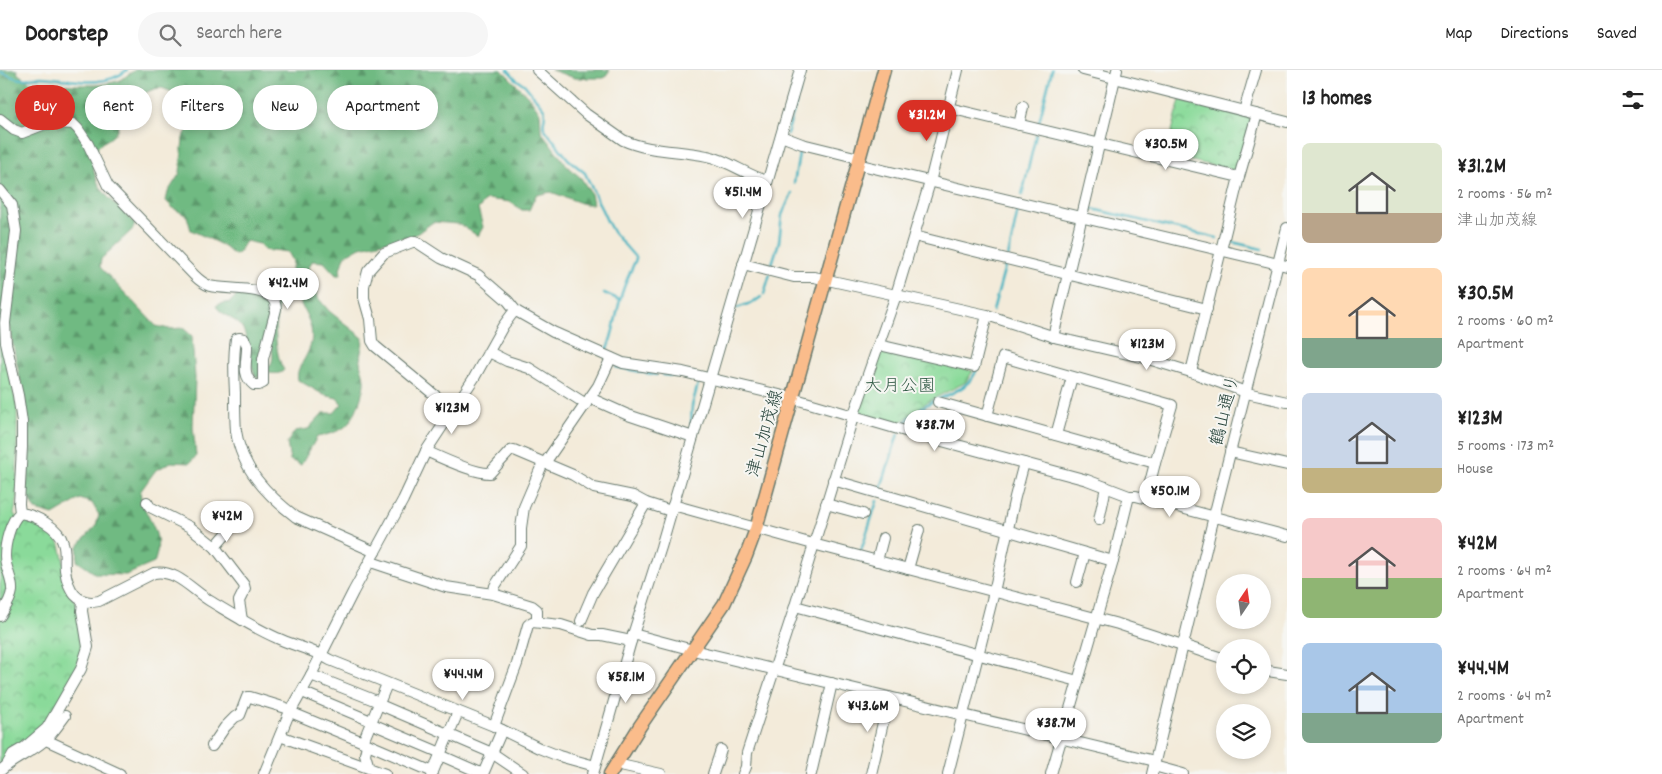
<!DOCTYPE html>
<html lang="en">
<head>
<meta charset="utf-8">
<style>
	:root { --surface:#fff; --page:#f6f6f6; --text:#222; --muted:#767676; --line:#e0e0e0; --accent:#d93025 }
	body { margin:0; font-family:Dekko,"Klee One",sans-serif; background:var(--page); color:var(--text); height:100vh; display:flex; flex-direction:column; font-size:19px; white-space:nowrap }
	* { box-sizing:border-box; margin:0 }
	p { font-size:16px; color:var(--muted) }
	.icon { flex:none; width:28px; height:28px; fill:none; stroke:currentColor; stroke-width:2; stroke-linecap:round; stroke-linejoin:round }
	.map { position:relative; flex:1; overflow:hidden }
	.panel { display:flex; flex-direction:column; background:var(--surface); width:375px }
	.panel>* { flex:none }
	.guide { position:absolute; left:15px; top:15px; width:475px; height:45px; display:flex; gap:10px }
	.needle { width:32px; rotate:13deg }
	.buttons { position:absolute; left:1216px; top:504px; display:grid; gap:10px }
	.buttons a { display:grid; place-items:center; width:55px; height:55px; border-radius:50%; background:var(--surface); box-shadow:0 2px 8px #0003; font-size:25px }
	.price { position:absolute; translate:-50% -42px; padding:0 11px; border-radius:18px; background:#fff; color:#222; font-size:16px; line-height:32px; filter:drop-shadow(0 1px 2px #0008) }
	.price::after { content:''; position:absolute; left:50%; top:30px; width:15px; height:11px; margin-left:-8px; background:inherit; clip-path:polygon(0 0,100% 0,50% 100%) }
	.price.current { background:var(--accent); color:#fff }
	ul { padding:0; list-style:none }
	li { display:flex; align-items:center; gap:15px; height:125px; padding:0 15px }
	li span { display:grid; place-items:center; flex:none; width:140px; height:100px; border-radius:8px; color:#555 }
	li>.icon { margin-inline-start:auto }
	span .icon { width:60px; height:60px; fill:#fffc; stroke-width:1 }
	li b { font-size:21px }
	h2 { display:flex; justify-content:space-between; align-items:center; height:60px; padding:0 15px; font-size:21px }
	.chip { padding:0 18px; border-radius:22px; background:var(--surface); box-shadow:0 2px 8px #0003; font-size:18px; line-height:45px }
	.chip.current { background:var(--accent); color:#fff }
	header { display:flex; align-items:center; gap:30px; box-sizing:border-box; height:70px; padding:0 25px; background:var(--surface); border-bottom:1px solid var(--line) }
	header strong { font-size:24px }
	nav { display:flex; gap:28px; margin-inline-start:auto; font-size:18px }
	.search { width:350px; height:45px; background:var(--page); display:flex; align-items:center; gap:12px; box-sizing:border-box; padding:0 18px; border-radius:28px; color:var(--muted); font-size:19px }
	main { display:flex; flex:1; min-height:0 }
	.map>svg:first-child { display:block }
</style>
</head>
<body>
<header>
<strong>Doorstep</strong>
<div class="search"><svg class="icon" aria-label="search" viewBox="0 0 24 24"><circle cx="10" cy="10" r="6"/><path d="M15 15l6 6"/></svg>Search here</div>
<nav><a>Map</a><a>Directions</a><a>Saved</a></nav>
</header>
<main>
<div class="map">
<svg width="1287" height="704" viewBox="0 0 1287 704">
	<defs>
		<pattern id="forest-firs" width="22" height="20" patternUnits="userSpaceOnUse" patternTransform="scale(1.25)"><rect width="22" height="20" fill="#6fba82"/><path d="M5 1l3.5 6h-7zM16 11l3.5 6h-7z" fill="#5b986b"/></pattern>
		<pattern id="park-crowns" width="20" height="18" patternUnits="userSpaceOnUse" patternTransform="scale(1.25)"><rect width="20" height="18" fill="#8ada9a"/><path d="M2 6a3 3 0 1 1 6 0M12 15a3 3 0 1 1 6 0" fill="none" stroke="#70b27e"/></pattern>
	</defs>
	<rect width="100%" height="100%" fill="#f6f6f2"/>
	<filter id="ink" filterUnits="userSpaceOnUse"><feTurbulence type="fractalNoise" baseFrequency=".02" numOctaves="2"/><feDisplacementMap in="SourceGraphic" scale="10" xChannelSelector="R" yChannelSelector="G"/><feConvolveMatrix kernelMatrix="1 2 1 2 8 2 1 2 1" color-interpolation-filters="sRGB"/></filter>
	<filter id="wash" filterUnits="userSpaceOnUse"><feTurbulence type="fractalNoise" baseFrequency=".0096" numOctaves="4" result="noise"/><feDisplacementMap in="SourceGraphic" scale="20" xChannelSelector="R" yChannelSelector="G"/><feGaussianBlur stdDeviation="1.12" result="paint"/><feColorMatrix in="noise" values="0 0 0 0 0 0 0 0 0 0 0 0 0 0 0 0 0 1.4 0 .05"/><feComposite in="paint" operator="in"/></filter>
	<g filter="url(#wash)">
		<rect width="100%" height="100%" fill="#f3ebda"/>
		<g fill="url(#forest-firs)" stroke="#477c5b">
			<path d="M0,0H17L18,4L31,13L78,15H100L119,11L135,0H502L530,28L540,43L541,61L567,96L581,108L591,124L593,134H584L551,122L536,125L529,140H522L510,132L487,129L478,139L483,157L478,166L459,154L433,152L415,165L360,177L346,185L340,198L341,205H336L324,192L312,191L309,197L314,208L318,228L329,241L363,268C363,276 360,283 360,291C360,297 364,303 364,310C365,320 355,349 346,356C339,362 326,365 317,367L301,395L290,390L287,373L295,361L308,359L323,343H334L342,334L337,328L324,325L298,310C296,298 302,295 307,284C318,262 308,249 298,228L292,226L283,228C272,242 274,285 284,300C281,304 275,304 270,303L268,298C275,291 273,282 270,273L259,307L256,308C249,292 250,275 243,259C238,249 222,246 216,236L220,234L230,232L240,223L265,219L271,215L285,217L290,212L293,191L288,182L273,180L269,181L264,180L260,174L246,171L243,174L238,184H233L224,176L191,160L187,146L173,138L166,131L168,122L180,103L183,68L194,49L198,37C191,28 183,26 173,22C169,21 165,19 162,18C146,18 130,33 122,45C119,51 119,58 115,63C110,71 99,71 96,81C84,112 115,134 135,153L133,159L101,189L100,197L156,256L169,259L183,258L192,266L195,308L193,357L196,386L190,393L171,392L155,401L140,422C145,452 166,461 154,493L126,505L96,504L77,491L78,476L96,456L99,445L92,433L80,429L53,445L36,440L26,423L30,378L27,342L9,256L0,253Z"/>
			<path d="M551,0H610L604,8H575Z"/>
		</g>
		<g fill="url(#park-crowns)" stroke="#548c67">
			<path d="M1180,30L1249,47L1252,53L1236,101L1166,85Z"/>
			<path d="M0,238L1,267L17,337V430L14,444L19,450L26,448L33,450L55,465L60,475L72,527L77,535L84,575L80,593L51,650L0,698Z"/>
			<path d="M884,280L973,301L966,312L927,332L897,355L862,345L858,341L880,282Z"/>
		</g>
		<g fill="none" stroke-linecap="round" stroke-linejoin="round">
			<g stroke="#48b5c2" stroke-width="2.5">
				<path d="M508,0L517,10L524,14L544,39C547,45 542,51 544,58L568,89L585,103L607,151L613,162L635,187L636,189C630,203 623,216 620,230C615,248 614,265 606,281"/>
				<path d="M0,2C7,4 14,9 22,9C28,9 35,7 41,7C69,8 103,20 127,0"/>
				<path d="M798,26L805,0"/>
				<path d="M1038,56L1052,0"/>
				<path d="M787,64L796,33"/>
				<path d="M794,113L800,78"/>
				<path d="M1022,125L1036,65"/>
				<path d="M1088,138L1217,168"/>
				<path d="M1232,172L1262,179"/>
				<path d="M1008,187L1018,140"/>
				<path d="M771,197L779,172L782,145L792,123"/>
				<path d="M604,223L620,230"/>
				<path d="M764,224L770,204"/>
				<path d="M737,238L754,232L761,227"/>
				<path d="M993,241L1006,193"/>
				<path d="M616,297L656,305"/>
				<path d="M663,305L676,306"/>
				<path d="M691,354L692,336L699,310"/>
				<path d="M901,357C909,347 918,340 928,334C945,325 972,319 977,298"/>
				<path d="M880,421L898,364"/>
				<path d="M860,484L877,431"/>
			</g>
		</g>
	</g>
	<g filter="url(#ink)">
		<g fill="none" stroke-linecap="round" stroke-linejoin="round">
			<g stroke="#697a6e" stroke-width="12">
				<g id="minor">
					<path d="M537,0L586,44L623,70C649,82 679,80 707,86C728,90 746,105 767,111"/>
					<path d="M1083,0L1287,52"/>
					<path d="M949,38L1239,107"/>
					<path d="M1244,41L1256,0"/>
					<path d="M0,49L14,60L22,63L45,54L57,53L73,54L78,59L88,74L108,116L194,205C199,210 204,214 210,216C225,220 266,216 274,231C275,232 276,238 276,239L263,289V313L259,315H254C240,304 248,289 247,275L244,269L239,268L236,269C233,287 234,305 235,323C235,335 235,349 236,361C241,398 267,425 296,447L375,482"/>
					<path d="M1019,55L1023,37"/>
					<path d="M781,66L802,74L859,88"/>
					<path d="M857,94L1287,196"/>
					<path d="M0,120L12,135L16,161L5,253L6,273L18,325L22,352V377L19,434L20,443"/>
					<path d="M914,166L1207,239"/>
					<path d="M743,194L794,207H814L987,245L1058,268L1145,288L1191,302L1251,324L1287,332"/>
					<path d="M1053,267L1117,0"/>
					<path d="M879,275L974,297L987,245"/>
					<path d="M489,282L507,291L529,298L586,334"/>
					<path d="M1191,302L1239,107L1257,44"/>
					<path d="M590,328L628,345L693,367"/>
					<path d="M938,332L1155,393"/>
					<path d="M454,341L375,276L372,271L370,249L364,228V216L368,201L384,183L415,171L441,188L478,205L508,231L516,241"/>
					<path d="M987,346L1003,287L1172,335L1155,393L1146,428"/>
					<path d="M1056,365L1072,307"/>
					<path d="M426,381C441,388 475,404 490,403L510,381L514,380L573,405L594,418L633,426L646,433L671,441"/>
					<path d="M1230,382L1287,395"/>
					<path d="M833,410L1113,491"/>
					<path d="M147,432L150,437L190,457L215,477L244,515L245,519L239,531L242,550"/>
					<path d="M826,434L863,444"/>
					<path d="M673,435L813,474L1118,554L1225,589"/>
					<path d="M20,443C35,445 59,457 63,473C66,481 64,491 65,500C68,520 77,536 99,531L154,503C176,499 192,520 210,531C232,544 254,558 277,568C294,576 313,579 330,590L494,656L539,678L559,686L595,696"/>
					<path d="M1099,450L1106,417"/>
					<path d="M215,477L228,462L230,454"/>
					<path d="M877,491L883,468"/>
					<path d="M371,492L446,517L493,524"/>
					<path d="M908,499L919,460"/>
					<path d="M1077,512L1085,483"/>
					<path d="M795,536L1078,611"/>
					<path d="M0,546C5,538 11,530 12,521C13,509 5,498 5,486C5,474 10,451 20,443"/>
					<path d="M581,551L593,523L646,433"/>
					<path d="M537,552V540L532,536L493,524L495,516L521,476V458L524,437L542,395L547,390L598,316L611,288"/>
					<path d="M633,564L693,580L1155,691"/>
					<path d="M1262,600L1287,604"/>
					<path d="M311,605L379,632"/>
					<path d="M387,614L363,672L433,702"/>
					<path d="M302,622L371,651"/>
					<path d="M378,634L492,683L523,704"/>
					<path d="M370,653L441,683"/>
					<path d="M494,656L517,594L528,555L532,552L561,555L592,565H602L631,571"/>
					<path d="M280,666L385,704"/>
					<path d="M46,670L120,704"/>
					<path d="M367,675L365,684L369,698"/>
					<path d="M212,676L225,657L235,647L240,645L247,627H250L286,638L295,644L363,672"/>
					<path d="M440,685L483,704"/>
					<path d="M616,694L661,704"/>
					<path d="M7,695L13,684L25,677L47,658L81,599L88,577L82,541L83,532"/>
					<path d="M1154,696L1183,704"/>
					<path d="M0,701C13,689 30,683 44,671C52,665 58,655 65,646"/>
					<path d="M264,704L288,646L311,605L353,522L403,430L426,381L474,308L503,256L512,244L516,241L553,262L623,293L683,302L792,328L905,361L1087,410L1129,426H1136L1287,466"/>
					<path d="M432,704L458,642"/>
					<path d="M483,704L502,660"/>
					<path d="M593,704L631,571L661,477L800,0"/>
					<path d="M713,704L721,680"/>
					<path d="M743,704L746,697L747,683L795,536L853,347L896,225L930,112L958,0"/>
					<path d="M811,704L832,613"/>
					<path d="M871,704L889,627"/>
					<path d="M948,704L994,522L1015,427L1024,393"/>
					<path d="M1051,704L1113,491L1129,426"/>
					<path d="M1152,704L1214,446L1287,158"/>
				</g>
			</g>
			<g stroke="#697a6e" stroke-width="15">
				<path id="major" d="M610,704L640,656L724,534L746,486L756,459L884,0"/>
			</g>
			<use href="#minor" stroke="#fff" stroke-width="10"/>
			<use href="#major" stroke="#fabc8b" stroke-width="12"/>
		</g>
	</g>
	<g text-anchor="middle" stroke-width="4" stroke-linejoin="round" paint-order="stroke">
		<g font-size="18" fill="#345c48" stroke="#f6f6f2">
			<text x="900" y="321">大月公園</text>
		</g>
		<g font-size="18" fill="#1f3d34" stroke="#f6f6f2">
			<text transform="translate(1224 340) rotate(-76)" y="6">鶴山通り</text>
			<text transform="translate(764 363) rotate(-74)" y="6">津山加茂線</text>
		</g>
	</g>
</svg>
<div class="buttons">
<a><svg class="needle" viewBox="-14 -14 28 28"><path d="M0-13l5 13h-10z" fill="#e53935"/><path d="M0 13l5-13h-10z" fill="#767676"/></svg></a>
<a><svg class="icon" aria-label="locate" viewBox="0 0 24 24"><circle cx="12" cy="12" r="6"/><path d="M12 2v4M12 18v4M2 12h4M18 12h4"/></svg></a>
<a><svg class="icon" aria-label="layers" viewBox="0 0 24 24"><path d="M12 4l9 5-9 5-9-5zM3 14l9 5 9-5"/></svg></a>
</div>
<b class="price current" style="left:927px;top:72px">¥31.2M</b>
<b class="price" style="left:1166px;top:101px">¥30.5M</b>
<b class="price" style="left:743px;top:149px">¥51.4M</b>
<b class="price" style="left:288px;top:240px">¥42.4M</b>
<b class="price" style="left:1147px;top:301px">¥123M</b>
<b class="price" style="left:452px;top:365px">¥123M</b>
<b class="price" style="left:935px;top:382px">¥38.7M</b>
<b class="price" style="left:1170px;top:448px">¥50.1M</b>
<b class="price" style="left:227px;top:473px">¥42M</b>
<b class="price" style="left:463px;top:631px">¥44.4M</b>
<b class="price" style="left:626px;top:634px">¥58.1M</b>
<b class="price" style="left:868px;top:663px">¥43.6M</b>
<b class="price" style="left:1056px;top:680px">¥38.7M</b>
<div class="guide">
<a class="chip current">Buy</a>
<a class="chip">Rent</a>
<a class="chip">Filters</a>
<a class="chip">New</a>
<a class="chip">Apartment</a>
</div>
</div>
<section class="panel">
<h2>13 homes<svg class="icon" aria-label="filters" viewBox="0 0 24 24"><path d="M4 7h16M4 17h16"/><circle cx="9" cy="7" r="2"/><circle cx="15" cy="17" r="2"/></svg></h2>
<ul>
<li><span style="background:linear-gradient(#dfe7d0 70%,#b9a48a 0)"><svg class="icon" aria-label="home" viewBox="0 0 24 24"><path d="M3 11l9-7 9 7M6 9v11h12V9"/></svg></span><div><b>¥31.2M</b><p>2 rooms · 56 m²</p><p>津山加茂線</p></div></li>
<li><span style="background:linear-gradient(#ffd9b3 70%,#7fa58c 0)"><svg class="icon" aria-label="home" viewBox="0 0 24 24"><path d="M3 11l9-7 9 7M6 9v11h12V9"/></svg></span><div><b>¥30.5M</b><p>2 rooms · 60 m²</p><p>Apartment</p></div></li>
<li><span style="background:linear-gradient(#c9d6e8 75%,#c2b280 0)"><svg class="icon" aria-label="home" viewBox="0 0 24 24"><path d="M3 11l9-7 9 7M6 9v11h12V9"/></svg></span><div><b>¥123M</b><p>5 rooms · 173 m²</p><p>House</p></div></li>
<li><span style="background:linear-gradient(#f6c9c9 60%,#8fb573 0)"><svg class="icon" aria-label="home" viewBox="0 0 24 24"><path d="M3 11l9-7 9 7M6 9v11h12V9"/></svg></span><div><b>¥42M</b><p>2 rooms · 64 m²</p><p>Apartment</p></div></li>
<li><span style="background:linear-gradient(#a9c7e8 70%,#7fa58c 0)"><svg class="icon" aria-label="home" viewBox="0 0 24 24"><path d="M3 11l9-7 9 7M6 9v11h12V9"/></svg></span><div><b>¥44.4M</b><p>2 rooms · 64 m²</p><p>Apartment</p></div></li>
</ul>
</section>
</main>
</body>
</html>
